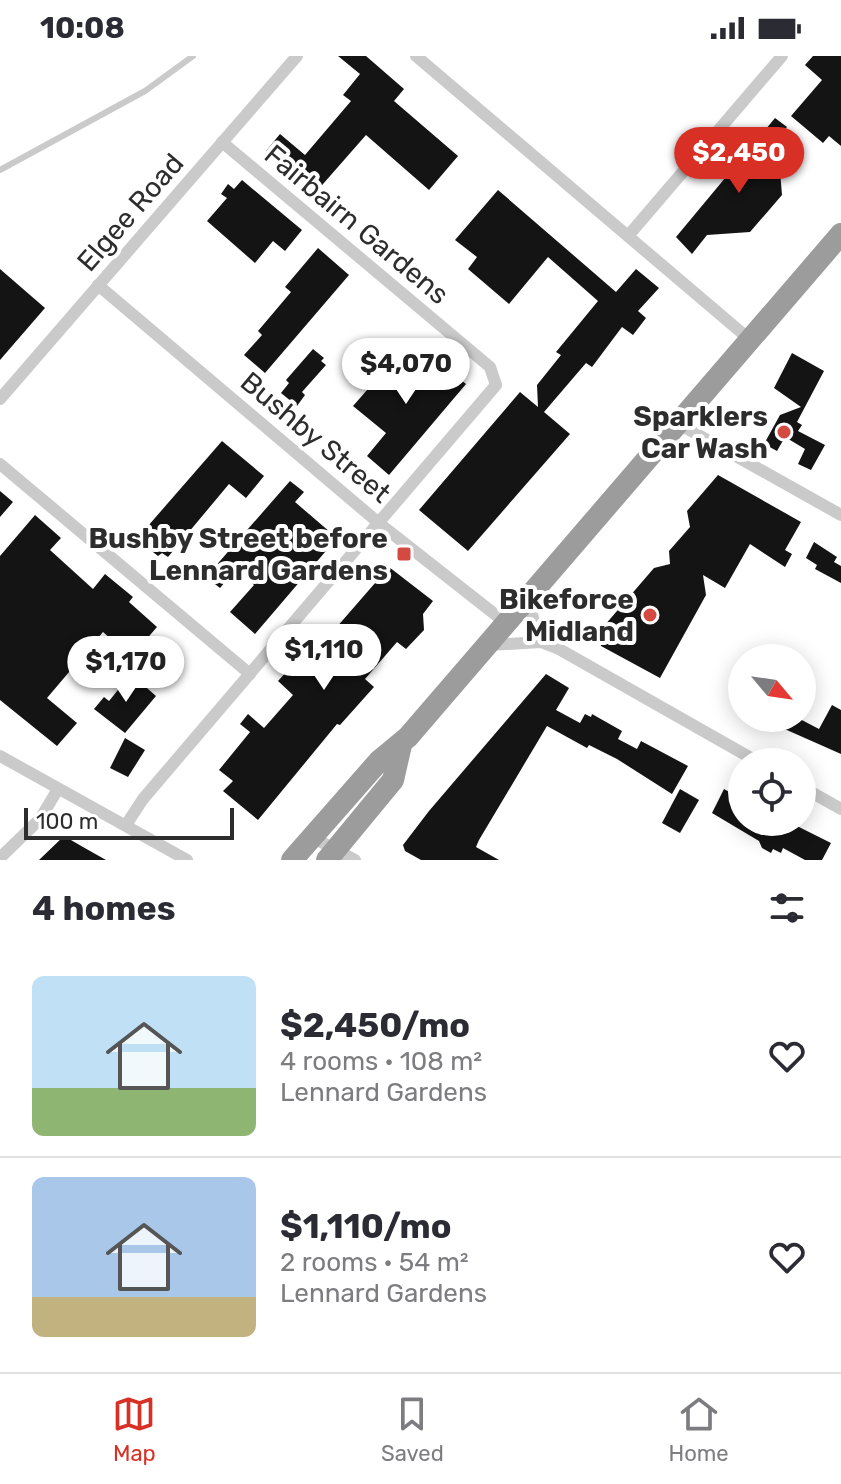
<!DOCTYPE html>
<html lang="en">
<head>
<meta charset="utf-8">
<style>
	:root { --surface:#fff; --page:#f2f2f3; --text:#2b2b33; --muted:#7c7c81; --line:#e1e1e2; --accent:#d93025 }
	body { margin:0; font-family:Rubik,sans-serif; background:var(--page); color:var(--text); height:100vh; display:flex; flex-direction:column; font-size:30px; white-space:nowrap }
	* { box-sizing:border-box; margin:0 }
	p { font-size:26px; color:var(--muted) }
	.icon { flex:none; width:44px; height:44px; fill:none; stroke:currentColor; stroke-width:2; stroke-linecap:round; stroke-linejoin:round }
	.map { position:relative; height:804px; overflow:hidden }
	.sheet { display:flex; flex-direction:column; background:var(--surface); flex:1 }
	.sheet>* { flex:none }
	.needle { width:52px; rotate:119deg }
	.fabs { position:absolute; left:728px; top:588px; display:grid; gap:16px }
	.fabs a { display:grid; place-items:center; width:88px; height:88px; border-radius:50%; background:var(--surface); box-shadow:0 4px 20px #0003; font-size:40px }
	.scale { position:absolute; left:24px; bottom:20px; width:210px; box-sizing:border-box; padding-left:8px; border:4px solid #2d2d2d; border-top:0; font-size:22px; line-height:28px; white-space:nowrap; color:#2d2d2d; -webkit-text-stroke:6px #fff; paint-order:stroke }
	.price { position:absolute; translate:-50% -68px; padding:0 18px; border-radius:28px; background:#fff; color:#222; font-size:26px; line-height:52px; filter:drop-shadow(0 2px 4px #0008) }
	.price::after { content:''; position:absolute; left:50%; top:48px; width:24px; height:18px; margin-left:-12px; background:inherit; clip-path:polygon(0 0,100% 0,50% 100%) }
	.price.selected { background:var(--accent); color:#fff }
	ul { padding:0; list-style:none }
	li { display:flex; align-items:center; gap:24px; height:200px; padding:0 32px }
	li+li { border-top:2px solid var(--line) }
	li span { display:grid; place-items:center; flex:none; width:224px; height:160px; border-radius:12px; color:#555 }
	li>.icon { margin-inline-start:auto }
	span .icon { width:96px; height:96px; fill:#fffc; stroke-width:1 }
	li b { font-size:34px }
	h2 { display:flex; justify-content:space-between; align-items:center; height:96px; padding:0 32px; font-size:34px }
	.status { display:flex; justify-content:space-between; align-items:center; height:56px; padding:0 40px; background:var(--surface); direction:ltr }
	.status svg { height:22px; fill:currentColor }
	.tab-bar { display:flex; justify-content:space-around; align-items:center; height:112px; border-top:2px solid var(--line); background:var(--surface); font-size:22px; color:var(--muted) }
	.tab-bar a { display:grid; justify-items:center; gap:4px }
	.tab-bar .selected { color:var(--accent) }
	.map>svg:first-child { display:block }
</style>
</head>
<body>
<div class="status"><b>10:08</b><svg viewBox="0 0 49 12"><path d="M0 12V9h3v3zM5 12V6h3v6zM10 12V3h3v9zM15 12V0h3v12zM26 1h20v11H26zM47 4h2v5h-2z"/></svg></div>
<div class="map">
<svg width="841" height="804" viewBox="0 0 841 804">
	<rect width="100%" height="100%" fill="#fff"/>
	<g fill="#141414">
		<path d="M338,0H366L404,33L394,45L458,100L429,134L366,79L316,136L266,95L280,78L305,99L351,45L343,39L360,18Z"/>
		<path d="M813,0H841V90L829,80L823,87L791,60L822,24L805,9Z"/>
		<path d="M775,62L787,71L763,99L780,115L782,139L750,176L707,179L692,198L676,181Z"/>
		<path d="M242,124L302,174L285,195L273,185L255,207L207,165L227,142L221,138L228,128L234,133Z"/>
		<path d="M498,134L616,236L636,213L659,232L638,255L646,262L633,279L622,271L592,311L586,307L544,356L570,378L468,495L419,454L520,336L538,351L537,329L561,299L556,296L598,245L548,201L509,248L468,213L477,201L455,184Z"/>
		<path d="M318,192L349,219L265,317L244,299L262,279L258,275L291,236L285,231Z"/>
		<path d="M0,213L45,252L0,304Z"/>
		<path d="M313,293L324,302L321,305L326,309L302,336L305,339L297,350L281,337L289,327L286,324Z"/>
		<path d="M403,293L434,320L443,309L466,328L389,419L367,400L386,377L353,350Z"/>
		<path d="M792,297L824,315L797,366L802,369L798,375L825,389L811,414L798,408L805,393L785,381L777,395L764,388L780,359L801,351L774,332Z"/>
		<path d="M222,385L264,420L246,442L229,428L168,501L162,497L158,500L144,489L149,484L141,478Z"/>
		<path d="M718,419L801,466L785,494L792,498L785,511L750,488L725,532L703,519L706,539L660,622L601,590L598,577L654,512L670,508L669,495L690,471L687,455Z"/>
		<path d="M290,425L304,436L295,446L337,482L255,578L230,556L254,529L236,513L220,532L206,521Z"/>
		<path d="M0,435L13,446L0,461Z"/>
		<path d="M35,459L61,482L50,494L93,533L105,518L133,541L129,546L157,571L131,601L103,576L47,642L77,667L57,690L0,644V500Z"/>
		<path d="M814,486L837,501L834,506L841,510V527L815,513L817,509L806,502Z"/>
		<path d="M389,511L433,545L423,558L424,574L406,593L397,586L365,623L374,631L340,669L337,668L258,764L223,735L233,725L219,714L250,676L240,668L248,658L264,672L293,639L278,625L289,613L295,619Z"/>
		<path d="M131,618L156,640L125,677L94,653L104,641L109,645Z"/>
		<path d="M546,618L569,632L556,654L580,667L585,658L591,661L592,658L622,675L618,683L637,693L641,685L688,710L672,738L617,703L589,689L587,692L547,670L479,784L476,791L499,804H421L405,795L403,789L429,755Z"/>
		<path d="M832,649L841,654V698L760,662H798L819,673Z"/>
		<path d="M125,682L145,694L128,721L110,712Z"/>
		<path d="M680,733L699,744L680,777L662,767Z"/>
		<path d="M724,733L742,743L735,756L742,760V766H789L831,787L822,804H805L783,792L781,797L773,793L771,797L762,792L759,785L712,757Z"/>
		<path d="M64,780L83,791L106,804H39Z"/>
	</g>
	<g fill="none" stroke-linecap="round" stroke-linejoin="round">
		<path stroke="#cacaca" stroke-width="6" d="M0,114L145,35L193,0"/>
		<g stroke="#cacaca" stroke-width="12">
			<path d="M416,0L749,283"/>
			<path d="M628,180L782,0"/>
			<path d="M98,229L380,468L506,567"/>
			<path d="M0,343L297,0"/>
			<path d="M677,367L841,459"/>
			<path d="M0,408L250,618"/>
			<path d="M532,543L530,553L541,586"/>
			<path d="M489,589L541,586L559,593L758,706"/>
			<path d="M0,700L187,804"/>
			<path d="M802,731L841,753"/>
			<path d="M126,769L143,743L496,329L490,311L222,86"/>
			<path d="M312,781L355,804"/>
			<path d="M0,802L40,763L58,733"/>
		</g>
		<g stroke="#9c9c9c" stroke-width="22">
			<path d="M292,804L379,705L408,681L841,178"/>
			<path d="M327,804L393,724L401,689"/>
		</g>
	</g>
	<g fill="#d44940" stroke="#fff" stroke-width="3">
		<circle cx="784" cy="376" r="8"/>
		<rect x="396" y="490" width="16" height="16" rx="4"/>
		<circle cx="650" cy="559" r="8"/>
	</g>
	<g text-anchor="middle" stroke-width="8" stroke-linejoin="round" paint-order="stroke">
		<g font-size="28" fill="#2d2d2d" stroke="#fff">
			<text transform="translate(130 156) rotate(-49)" y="10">Elgee Road</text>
			<text transform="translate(357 168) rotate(40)" y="10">Fairbairn Gardens</text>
			<text transform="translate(316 381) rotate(40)" y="10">Bushby Street</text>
		</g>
		<g font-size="28" font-weight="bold" fill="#2d2d2d" stroke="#fff" text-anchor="end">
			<text x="768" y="370">Sparklers<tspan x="768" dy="32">Car Wash</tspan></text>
			<text x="388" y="492">Bushby Street before<tspan x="388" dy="32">Lennard Gardens</tspan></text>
			<text x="634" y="553">Bikeforce<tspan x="634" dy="32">Midland</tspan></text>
		</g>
	</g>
</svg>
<div class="fabs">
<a><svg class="needle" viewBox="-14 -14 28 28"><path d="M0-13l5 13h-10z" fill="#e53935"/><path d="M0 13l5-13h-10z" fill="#7c7c81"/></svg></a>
<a><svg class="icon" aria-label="locate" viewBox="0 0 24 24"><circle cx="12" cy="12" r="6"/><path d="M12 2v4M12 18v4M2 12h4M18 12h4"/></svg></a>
</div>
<div class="scale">100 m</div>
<b class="price selected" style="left:739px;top:139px">$2,450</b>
<b class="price" style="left:406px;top:350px">$4,070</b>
<b class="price" style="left:324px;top:636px">$1,110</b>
<b class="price" style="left:126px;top:648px">$1,170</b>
</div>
<section class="sheet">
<h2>4 homes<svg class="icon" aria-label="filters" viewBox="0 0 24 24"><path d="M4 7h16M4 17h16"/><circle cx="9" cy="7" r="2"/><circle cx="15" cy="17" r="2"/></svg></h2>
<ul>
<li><span style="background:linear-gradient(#bfe0f5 70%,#8fb573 0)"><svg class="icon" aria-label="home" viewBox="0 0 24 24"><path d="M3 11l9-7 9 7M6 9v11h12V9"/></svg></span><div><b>$2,450/mo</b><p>4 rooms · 108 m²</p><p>Lennard Gardens</p></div><svg class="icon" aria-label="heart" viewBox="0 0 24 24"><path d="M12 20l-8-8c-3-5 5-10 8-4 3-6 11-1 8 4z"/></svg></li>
<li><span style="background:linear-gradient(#a9c7e8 75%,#c2b280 0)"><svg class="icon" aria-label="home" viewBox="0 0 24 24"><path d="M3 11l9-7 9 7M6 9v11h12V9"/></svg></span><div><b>$1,110/mo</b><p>2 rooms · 54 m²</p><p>Lennard Gardens</p></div><svg class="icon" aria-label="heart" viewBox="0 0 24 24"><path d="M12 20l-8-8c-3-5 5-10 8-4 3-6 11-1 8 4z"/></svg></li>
</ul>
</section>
<nav class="tab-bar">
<a class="selected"><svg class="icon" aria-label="map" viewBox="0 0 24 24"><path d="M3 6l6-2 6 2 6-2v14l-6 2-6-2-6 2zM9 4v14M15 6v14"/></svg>Map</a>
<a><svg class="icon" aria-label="saved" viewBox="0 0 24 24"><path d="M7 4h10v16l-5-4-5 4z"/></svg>Saved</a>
<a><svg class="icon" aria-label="home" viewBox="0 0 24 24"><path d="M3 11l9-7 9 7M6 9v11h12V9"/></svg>Home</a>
</nav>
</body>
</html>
